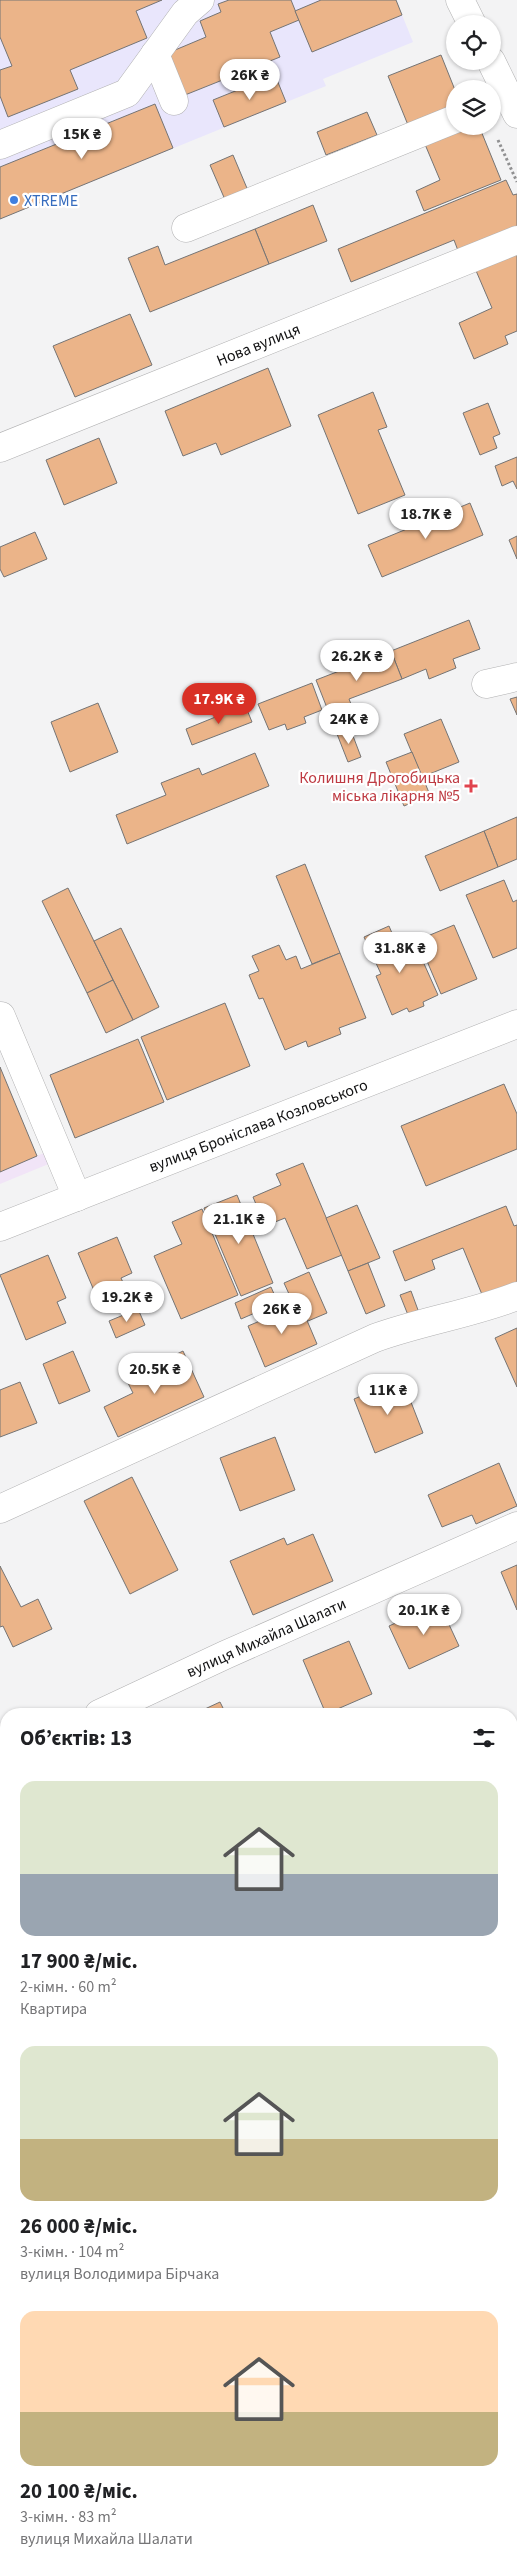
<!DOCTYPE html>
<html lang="uk">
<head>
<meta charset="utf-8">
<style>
	:root { --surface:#fff; --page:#f2f2f2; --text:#202124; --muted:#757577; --accent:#d93025 }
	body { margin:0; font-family:"Source Sans 3",sans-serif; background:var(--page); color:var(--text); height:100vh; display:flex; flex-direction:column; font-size:19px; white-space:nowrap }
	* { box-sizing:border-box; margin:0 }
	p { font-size:16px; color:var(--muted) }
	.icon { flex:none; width:28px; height:28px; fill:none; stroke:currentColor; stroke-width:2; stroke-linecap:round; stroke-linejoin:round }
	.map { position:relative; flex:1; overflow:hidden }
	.side { position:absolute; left:0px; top:1708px; width:518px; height:866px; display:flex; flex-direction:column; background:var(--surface); border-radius:20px 20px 0 0; box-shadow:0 1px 4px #0004 }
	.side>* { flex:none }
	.controls { position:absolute; left:446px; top:15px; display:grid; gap:10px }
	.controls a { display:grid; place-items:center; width:55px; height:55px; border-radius:50%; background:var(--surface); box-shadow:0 1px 4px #0004; font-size:25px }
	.price { position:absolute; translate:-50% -42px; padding:0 11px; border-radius:18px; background:#fff; color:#222; font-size:16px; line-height:32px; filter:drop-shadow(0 1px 2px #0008) }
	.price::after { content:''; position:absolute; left:50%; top:30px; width:15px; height:11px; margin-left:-8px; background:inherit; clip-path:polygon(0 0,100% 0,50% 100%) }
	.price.on { background:var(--accent); color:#fff }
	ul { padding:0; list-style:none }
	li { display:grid; align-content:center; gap:10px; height:265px; padding:0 20px }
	li span { display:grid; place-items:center; height:155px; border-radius:15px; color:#555 }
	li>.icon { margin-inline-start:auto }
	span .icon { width:90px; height:90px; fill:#fffc; stroke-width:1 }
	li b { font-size:21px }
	h2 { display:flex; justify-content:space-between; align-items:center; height:60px; padding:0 20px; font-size:21px }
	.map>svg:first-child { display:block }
</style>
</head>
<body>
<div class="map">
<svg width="517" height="2573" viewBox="0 0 517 2573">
	<rect width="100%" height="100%" fill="#f3f3f4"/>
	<path fill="#e9e6fc" d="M0,0H396L413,42L323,79L326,86L0,219Z"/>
	<path fill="#f1e4f7" d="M0,1067L36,1156L47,1152L51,1163L0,1184Z"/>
	<g fill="#ebb489" stroke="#757474">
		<path d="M0,0H162L136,11L147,38L70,70L78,89L8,117L0,96V70L12,66L0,37Z"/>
		<path d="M229,0H291L299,20L270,32L280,57L185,95L168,53L206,37L200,21L221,12L218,4Z"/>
		<path d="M321,0H396L402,15L312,52L295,11Z"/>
		<path d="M441,55L455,90V106L408,125L388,76Z"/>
		<path d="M275,75L286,102L224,127L213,100Z"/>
		<path d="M155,104L173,148L0,219V167Z"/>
		<path d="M367,112L377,135L326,155L317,132Z"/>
		<path d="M461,126H479L501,180L424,211L416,191L440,180L424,142Z"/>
		<path d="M233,155L249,193L226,202L210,165Z"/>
		<path d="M506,180L513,195L517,194V233L460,256L454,240L351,282L338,249Z"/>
		<path d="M313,205L327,241L269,264L255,229Z"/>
		<path d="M255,229L269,264L150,312L128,258L158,246L165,265Z"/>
		<path d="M517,249V331L505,336L508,344L474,359L459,323L492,308L474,266Z"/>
		<path d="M130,314L152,365L75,397L53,346Z"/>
		<path d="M268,368L291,426L221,455L216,443L183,456L165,411Z"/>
		<path d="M373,392L387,427L378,430L405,495L358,514L318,415Z"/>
		<path d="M488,403L500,434L493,437L497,448L480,455L463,413Z"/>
		<path d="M99,438L117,483L64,505L46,460Z"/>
		<path d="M517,457V489L513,481L502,486L495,466Z"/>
		<path d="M470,503L483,535L382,577L368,545Z"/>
		<path d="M35,532L47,559L4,577L0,569V547Z"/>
		<path d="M517,536V559L509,540Z"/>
		<path d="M469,620L480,649L453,659L456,668L429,679L426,669L402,679L391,651Z"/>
		<path d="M391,651L402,679L349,699L353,709L331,718L316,680Z"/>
		<path d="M312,683L322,710L304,717L306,723L287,730L285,724L269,730L258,704Z"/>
		<path d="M517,697V715L510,699Z"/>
		<path d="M98,703L118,752L70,772L51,722Z"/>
		<path d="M245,705L252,722L192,745L186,729Z"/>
		<path d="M441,719L459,762L422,777L404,734Z"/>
		<path d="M350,728L361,757L348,762L337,734Z"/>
		<path d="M412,752L430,795L404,806L386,762Z"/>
		<path d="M255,753L269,786L127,844L116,815L166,795L161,783L199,768L202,775Z"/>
		<path d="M517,817V859L498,867L484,831Z"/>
		<path d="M484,831L498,867L440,891L425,856Z"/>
		<path d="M305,864L340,953L312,964L276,876Z"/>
		<path d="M504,880L513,902L517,900V948L493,958L466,895Z"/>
		<path d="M68,888L113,980L87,993L42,901Z"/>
		<path d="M454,925L477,979L441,994L418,940Z"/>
		<path d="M389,926L405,964L421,957L438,995L423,1002L424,1006L409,1012L407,1008L392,1015L376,976L381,974L364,937Z"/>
		<path d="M121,928L159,1007L133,1020L94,941Z"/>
		<path d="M279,945L286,960L296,956L301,969L340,953L366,1018L339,1028L341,1034L308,1047L306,1041L285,1050L263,998L259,999L249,975L259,971L252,956Z"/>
		<path d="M113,980L133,1020L106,1033L87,993Z"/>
		<path d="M225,1003L250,1066L167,1100L141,1037Z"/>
		<path d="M138,1039L164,1102L75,1138L50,1075Z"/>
		<path d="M0,1067L37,1156L0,1172Z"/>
		<path d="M504,1084L517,1114V1149L426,1186L401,1126Z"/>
		<path d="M303,1163L342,1255L307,1269L285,1218L265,1226L253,1197L281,1185L276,1174Z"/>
		<path d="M237,1195L273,1283L241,1296L204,1208Z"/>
		<path d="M357,1205L380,1258L348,1271L326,1218Z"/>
		<path d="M506,1206L514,1226L517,1225V1283L483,1297L463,1248L432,1260L435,1269L405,1281L393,1251Z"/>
		<path d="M202,1209L238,1295L181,1319L154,1256L182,1244L172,1222Z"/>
		<path d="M117,1237L132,1273L121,1278L129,1296L101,1307L78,1253Z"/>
		<path d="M48,1255L66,1298L57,1302L66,1323L26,1340L0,1275Z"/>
		<path d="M368,1263L385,1306L366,1314L348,1271Z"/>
		<path d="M309,1272L327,1313L308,1321L301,1303L294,1305L284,1283Z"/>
		<path d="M271,1287L278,1303L241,1319L235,1303Z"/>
		<path d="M411,1291L418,1310L408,1315L400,1295Z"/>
		<path d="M300,1304L317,1344L265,1367L248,1326Z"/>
		<path d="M138,1309L145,1325L116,1338L109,1321Z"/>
		<path d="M517,1328V1387L495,1338Z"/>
		<path d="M73,1351L90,1391L59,1404L43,1364Z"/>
		<path d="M183,1351L204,1397L118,1437L104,1407L133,1393L126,1379Z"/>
		<path d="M402,1379L423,1433L375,1453L354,1399Z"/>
		<path d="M20,1382L37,1423L0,1437V1390Z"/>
		<path d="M275,1437L295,1490L240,1511L220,1458Z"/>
		<path d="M499,1463L517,1506L476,1524L472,1515L442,1527L428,1495Z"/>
		<path d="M132,1477L178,1570L130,1594L84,1501Z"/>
		<path d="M313,1534L333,1581L253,1615L230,1561L284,1538L287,1545Z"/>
		<path d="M517,1565V1610L501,1572Z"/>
		<path d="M0,1566L21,1607L38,1599L52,1629L13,1647L3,1626L0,1627Z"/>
		<path d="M439,1603L459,1646L409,1669L389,1626Z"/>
		<path d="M349,1641L372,1694L326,1714L303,1660Z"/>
		<path d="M220,1702L226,1714H194Z"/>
		<path d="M517,1798V1833L511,1820V1800Z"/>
		<path d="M0,1819L6,1833V1897L0,1900Z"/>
		<path d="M6,2267V2294L0,2281V2270Z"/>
		<path d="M517,2441V2500L511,2503V2444Z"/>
		<path d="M517,2554V2573H504L502,2568H511V2557Z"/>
		<path d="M59,2568H90L80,2573H62Z"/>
		<path d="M387,2568H412L401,2573H390Z"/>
	</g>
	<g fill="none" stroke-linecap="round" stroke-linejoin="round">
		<g stroke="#b1b1b2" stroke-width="29">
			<g id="minor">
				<path d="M460,0L472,24"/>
				<path d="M155,54L174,101"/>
				<path d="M491,61L517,114"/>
				<path d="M0,145L127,93L185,13L200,0"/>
				<path d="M186,228L455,119"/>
				<path d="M0,448L517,240"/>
				<path d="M486,684L517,677"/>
				<path d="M1,1016L77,1197"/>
				<path d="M0,1227L517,1024"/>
				<path d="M0,1509L375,1338C422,1321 471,1314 517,1296"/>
				<path d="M99,1714L225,1655L517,1526"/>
				<path d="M0,1761L6,1758"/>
				<path d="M511,1957L517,1955"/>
				<path d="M0,2202L6,2199"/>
				<path d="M511,2403L517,2400"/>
				<path d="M314,2568L317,2573"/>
				<path d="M192,2573L202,2568"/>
			</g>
		</g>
		<path stroke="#919192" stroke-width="3" stroke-dasharray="2.5 2.5" stroke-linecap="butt" d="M498,140L517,182"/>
		<use href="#minor" stroke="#fff" stroke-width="28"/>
	</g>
	<circle fill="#3f7fe0" stroke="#fff" stroke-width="2" cx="14" cy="200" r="5"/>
	<path fill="#e0444e" stroke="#fff" stroke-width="2" d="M468.5 778.5h5v5h5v5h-5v5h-5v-5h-5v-5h5z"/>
	<g text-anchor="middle" stroke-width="4.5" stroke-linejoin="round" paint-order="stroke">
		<g font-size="16" fill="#366cbe" stroke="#fff" text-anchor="start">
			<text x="24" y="206">XTREME</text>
		</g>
		<g font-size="16" fill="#121213" stroke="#fff">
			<text transform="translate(258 344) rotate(-22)" y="6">Нова вулиця</text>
			<text transform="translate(258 1125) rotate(-21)" y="6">вулиця Броніслава Козловського</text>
			<text transform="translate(266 1637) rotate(-24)" y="6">вулиця Михайла Шалати</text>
		</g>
		<g font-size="16" fill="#be3a42" stroke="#fff" text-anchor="end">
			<text x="460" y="783">Колишня Дрогобицька<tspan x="460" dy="18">міська лікарня №5</tspan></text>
		</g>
	</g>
</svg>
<div class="controls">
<a><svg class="icon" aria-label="locate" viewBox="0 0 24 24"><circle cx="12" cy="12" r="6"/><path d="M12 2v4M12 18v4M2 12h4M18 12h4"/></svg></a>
<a><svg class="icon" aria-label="layers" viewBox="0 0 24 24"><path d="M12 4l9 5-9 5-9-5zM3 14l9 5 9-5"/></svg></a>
</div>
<b class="price" style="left:250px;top:101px">26K ₴</b>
<b class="price" style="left:82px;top:160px">15K ₴</b>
<b class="price" style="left:426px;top:540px">18.7K ₴</b>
<b class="price" style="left:357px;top:682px">26.2K ₴</b>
<b class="price on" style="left:219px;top:725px">17.9K ₴</b>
<b class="price" style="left:349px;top:745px">24K ₴</b>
<b class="price" style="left:400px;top:974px">31.8K ₴</b>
<b class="price" style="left:239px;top:1245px">21.1K ₴</b>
<b class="price" style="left:127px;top:1323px">19.2K ₴</b>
<b class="price" style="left:282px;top:1335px">26K ₴</b>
<b class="price" style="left:155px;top:1395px">20.5K ₴</b>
<b class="price" style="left:388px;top:1416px">11K ₴</b>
<b class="price" style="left:424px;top:1636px">20.1K ₴</b>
<section class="side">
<h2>Об’єктів: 13<svg class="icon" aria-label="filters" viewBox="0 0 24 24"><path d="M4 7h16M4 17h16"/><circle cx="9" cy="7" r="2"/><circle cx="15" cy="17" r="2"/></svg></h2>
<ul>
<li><span style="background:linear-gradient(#dfe7d0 60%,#9aa5b1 0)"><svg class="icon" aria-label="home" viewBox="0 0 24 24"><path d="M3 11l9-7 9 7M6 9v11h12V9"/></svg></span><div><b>17 900 ₴/міс.</b><p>2-кімн. · 60 m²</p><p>Квартира</p></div></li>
<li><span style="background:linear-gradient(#dfe7d0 60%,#c2b280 0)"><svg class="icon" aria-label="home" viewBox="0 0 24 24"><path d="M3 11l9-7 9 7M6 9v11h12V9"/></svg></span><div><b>26 000 ₴/міс.</b><p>3-кімн. · 104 m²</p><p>вулиця Володимира Бірчака</p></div></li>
<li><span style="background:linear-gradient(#ffd9b3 65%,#c2b280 0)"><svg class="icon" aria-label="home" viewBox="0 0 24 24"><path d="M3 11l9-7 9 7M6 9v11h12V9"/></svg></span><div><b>20 100 ₴/міс.</b><p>3-кімн. · 83 m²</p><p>вулиця Михайла Шалати</p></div></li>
</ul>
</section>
</div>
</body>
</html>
